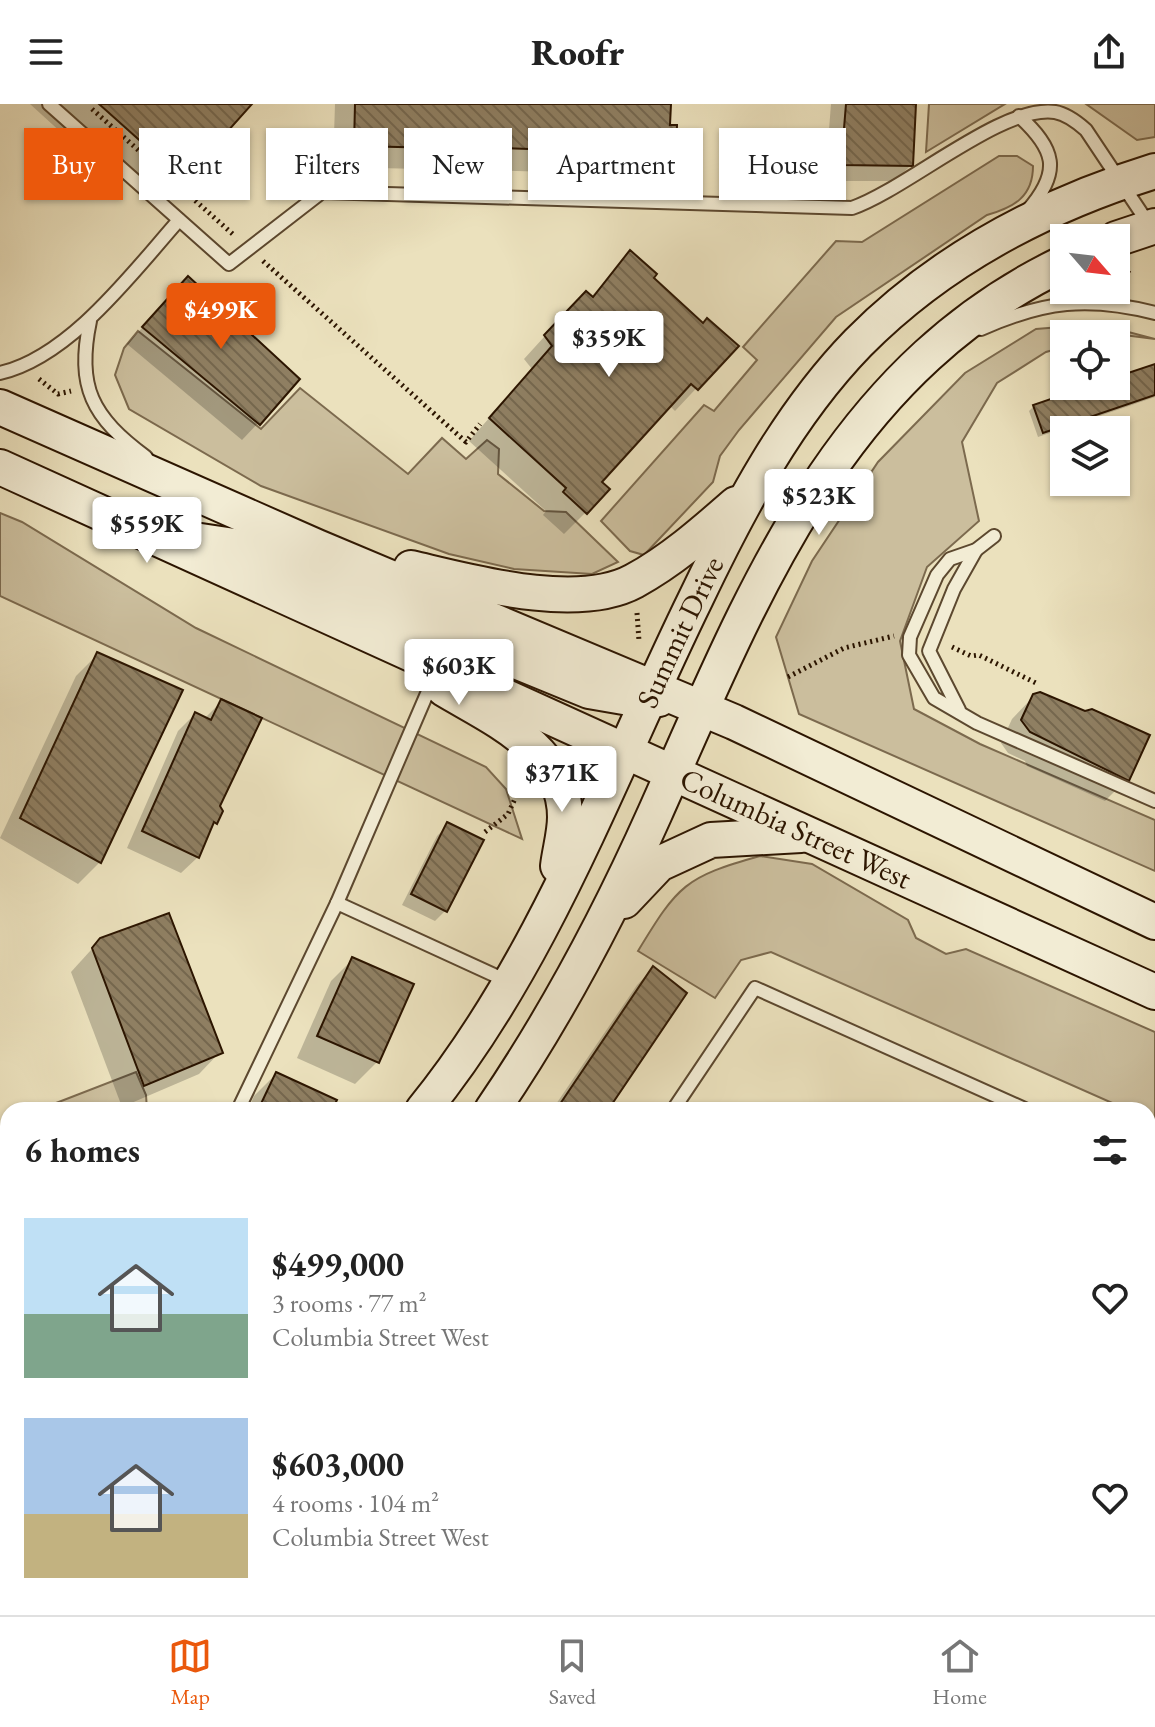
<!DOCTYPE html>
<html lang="en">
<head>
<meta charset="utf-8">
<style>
	:root { --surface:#fff; --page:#f6f6f6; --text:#222; --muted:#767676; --line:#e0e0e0; --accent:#ea580c }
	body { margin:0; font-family:"EB Garamond",serif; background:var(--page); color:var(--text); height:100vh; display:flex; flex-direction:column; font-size:30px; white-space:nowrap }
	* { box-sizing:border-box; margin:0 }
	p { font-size:26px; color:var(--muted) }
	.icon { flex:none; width:44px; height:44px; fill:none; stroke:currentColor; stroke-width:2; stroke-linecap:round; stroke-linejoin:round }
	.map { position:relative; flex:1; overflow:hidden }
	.sheet { position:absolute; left:0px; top:998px; width:1156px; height:514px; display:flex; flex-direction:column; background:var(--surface); border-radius:24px 24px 0 0; box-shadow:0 2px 6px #0004 }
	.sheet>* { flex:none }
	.guide { position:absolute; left:24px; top:24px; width:1108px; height:72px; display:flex; gap:16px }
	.needle { width:52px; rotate:118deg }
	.controls { position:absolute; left:1050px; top:120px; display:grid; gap:16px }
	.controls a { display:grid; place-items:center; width:80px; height:80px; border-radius:0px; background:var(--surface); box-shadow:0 2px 6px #0004; font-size:40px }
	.price { position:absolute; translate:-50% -68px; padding:0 18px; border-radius:8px; background:#fff; color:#222; font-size:26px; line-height:52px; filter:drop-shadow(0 2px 4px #0008) }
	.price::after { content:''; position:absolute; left:50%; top:48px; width:24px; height:18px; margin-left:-12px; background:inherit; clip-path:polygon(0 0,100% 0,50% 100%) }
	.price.current { background:var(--accent); color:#fff }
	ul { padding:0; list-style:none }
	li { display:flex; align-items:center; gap:24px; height:200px; padding:0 24px }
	li span { display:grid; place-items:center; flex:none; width:224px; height:160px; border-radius:0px; color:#555 }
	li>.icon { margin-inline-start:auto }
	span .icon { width:96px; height:96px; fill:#fffc; stroke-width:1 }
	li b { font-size:34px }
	h2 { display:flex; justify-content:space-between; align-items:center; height:96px; padding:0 24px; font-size:34px }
	.tag { padding:0 28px; border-radius:0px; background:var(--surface); box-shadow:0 2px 6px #0004; font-size:28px; line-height:72px }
	.tag.current { background:var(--accent); color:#fff }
	header { display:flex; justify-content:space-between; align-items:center; height:104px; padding:0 24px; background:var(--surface); font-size:36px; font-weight:800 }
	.dock { display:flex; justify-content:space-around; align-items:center; height:112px; border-top:2px solid var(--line); background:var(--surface); font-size:22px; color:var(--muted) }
	.dock a { display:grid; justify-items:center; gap:4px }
	.dock .current { color:var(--accent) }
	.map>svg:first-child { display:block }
</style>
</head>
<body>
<header><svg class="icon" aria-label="menu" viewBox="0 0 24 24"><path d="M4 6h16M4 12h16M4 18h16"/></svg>Roofr<svg class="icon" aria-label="share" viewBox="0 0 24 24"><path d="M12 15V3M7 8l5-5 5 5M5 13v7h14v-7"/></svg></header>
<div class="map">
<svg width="1155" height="1511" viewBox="0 0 1155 1511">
	<defs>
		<pattern id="building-back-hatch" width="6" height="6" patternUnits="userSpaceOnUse" patternTransform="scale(2)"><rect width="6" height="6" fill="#8f7f62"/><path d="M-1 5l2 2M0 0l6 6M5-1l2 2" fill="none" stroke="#75674e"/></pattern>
	</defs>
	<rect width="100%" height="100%" fill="#ebe1bd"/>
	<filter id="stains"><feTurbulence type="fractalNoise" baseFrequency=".0025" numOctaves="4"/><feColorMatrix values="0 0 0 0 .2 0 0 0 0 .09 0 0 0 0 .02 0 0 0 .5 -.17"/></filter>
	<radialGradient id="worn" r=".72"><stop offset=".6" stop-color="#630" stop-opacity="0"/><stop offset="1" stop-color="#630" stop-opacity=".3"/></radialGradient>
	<g fill="#cbbe9d" stroke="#7c6a4e" stroke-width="2">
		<path d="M929,0H1005L926,48Z"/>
		<path d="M1086,0H1155V33L1137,36Z"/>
		<path d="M999,52H1017L1033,62C1033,93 1014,103 987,111L836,213L739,326L720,352L713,378L644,451L630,447L601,417L704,301L714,307L757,256L743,243L836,137L862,138Z"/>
		<path d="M1098,220L1155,235L1116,230H1064V243L1046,248L997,279L962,338L979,417L927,463L900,537L914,605L980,640L1155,716V767L799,610L776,533L812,457L878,358L965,269L1036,225Z"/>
		<path d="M138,227L261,325L300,284L408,370L442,334L466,355L487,336L499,345L498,370L544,407L566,408L618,458L592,470L514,465L449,450L261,382L129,305L115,271L124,244Z"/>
		<path d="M0,409L22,418L196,524L486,663L506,685L522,735L0,492Z"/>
		<path d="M760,752L812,760L908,816L916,834L946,850L966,845L1155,928V1018L1148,1015V1006H1128L771,848L741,856L715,894L638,847C678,781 685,773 760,752Z"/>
		<path d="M136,968L146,991L147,1006H38Z"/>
	</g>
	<g fill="#0003">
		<path d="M30,0H250L161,96L76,20L64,31Z"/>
		<path d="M335,0H669L668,23L674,57L652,79L619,78V70L453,65L448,69L421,68V65L333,63Z"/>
		<path d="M831,0H914L911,61L895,77H825Z"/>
		<path d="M630,149L651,174L703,221L736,242L675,307L669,301L599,378L586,408L564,430L543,411L546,407L469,337L532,265L524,255L564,211L590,194Z"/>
		<path d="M172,192L258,319L242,336L127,240Z"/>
		<path d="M1155,262V293L1038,333L1029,307L1034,302L1095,282H1116V275Z"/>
		<path d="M97,551L100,758L78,780L0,734L76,572Z"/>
		<path d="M1034,592L1084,609L1127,675L1105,697L1027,662L1025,657L1008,649L1001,639L1012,615Z"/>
		<path d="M222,597L215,718L198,753L181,769L127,744L178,627L195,610L204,615Z"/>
		<path d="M448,721L446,806L435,817L402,801L437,732Z"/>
		<path d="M101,835L220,948L199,970L122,1003L71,868Z"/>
		<path d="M353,855L377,958L355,980L297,954L331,877Z"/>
		<path d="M653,865L605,1006H552L637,881Z"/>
		<path d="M276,970L330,1006H248L254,992Z"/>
		<rect x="58" y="1504" width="204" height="7"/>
		<path d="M426,1504H913L915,1511H428Z"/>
	</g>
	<g fill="url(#building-back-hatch)" stroke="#2c1500" stroke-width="2">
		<path d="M99,0H252L184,76Z"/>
		<path d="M355,0H671L670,21H677L676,58L640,56V49L473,43L472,48L442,47V44L354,42Z"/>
		<path d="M846,0H916L913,62L841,61Z"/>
		<path d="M630,146L657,170L654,174L703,219L707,214L739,242L698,286L691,280L602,378L610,385L587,410L563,388L566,384L489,314L552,242L544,231L586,187L593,193Z"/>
		<path d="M188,172L300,275L260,321L142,223Z"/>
		<path d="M1155,260V291L1043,329L1033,301L1089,282H1116V273Z"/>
		<path d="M97,548L183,586L101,759L20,714Z"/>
		<path d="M1040,588L1085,607L1092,605L1150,631L1129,677L1030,628L1021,616L1033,590Z"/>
		<path d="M221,595L262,614L220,702L223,707L217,720L214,718L199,754L142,727L195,608L211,616Z"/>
		<path d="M447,718L484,736L447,808L411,790Z"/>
		<path d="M169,809L223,949L144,982L92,844L100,834Z"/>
		<path d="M352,853L414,880L379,959L317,932Z"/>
		<path d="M653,862L687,889L608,1006H556Z"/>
		<path d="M276,968L337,996L332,1006H258Z"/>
		<path d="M8,1117V1212L0,1215V1120Z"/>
		<path d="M79,1504H263L264,1511H79Z"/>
		<path d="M446,1504H915L917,1511H448Z"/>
	</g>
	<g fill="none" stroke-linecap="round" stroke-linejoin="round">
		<g stroke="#5c482f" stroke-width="16">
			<g id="service">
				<path d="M49,0L229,160L322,88L852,104C907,85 1003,0 1055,8C1067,10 1077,18 1086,26L1150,122"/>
				<path d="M1019,12C1055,45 1062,67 1028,106"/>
				<path d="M90,217C76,283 92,313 146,353"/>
				<path d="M981,225C1044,197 1088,192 1155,209"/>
				<path d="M0,269C70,253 133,168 179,116"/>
				<path d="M994,432L976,446L950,455L937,471L910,533L909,551L934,594L977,619L1155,697"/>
				<path d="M959,606L929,547L954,485L976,446"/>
				<path d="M337,799L507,877"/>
				<path d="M238,1006L337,799L432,578"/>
				<path d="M673,1006L755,884L1027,1006"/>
				<path d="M1148,1060L1155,1064"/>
				<path d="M0,1066L8,1063"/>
				<path d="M1148,1104L1155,1089"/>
				<path d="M1148,1186L1155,1189"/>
				<path d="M0,1219L8,1216"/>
				<path d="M430,1504L431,1511"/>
				<path d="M933,1504L937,1511"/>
			</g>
		</g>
		<g stroke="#5c482f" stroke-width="28">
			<path id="minor" d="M342,1504V1511"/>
		</g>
		<g stroke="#2c1500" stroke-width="38">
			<g id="secondary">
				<path d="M1116,135L1155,122"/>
				<path d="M0,303L317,443L734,618L1155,818"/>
				<path id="s1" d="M0,363L1155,888"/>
				<path d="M194,436L234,442L589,587L647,597L659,595"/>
				<path d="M411,464C471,478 577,508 634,477C671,457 704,428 736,400"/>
				<path d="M444,585C494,615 565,645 565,713C565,729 560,746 558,762"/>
				<path d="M624,797L659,760L711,736L801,731"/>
				<path id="s2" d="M423,1006C545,856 611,667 696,494C739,404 788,311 858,239C940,156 1045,101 1155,67"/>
				<path d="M492,1006C556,912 609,812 655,709C752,492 836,268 1064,159"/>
				<path d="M0,1298L8,1296"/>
				<path d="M0,1356L8,1353"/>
			</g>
		</g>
		<g stroke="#2c1500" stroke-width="5" stroke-dasharray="2 4" stroke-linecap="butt">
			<path d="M92,5L235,132"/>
			<path d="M263,157L466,338L480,320"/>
			<path d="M1116,181L1131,164"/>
			<path d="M39,275L58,290L71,287"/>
			<path d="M637,509L639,537"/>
			<path d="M952,543L971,552L979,551L1038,580"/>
			<path d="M788,573L844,544L894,532"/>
			<path d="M485,728L508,710L518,688L527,685"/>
		</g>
		<use href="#service" stroke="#f2ecd4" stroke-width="12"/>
		<use href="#minor" stroke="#f2ecd4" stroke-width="24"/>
		<use href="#secondary" stroke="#f2ecd4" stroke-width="34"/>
	</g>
	<g text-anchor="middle" stroke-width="8" stroke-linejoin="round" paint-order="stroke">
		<g font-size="30" fill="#2c1500" stroke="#f2ecd4">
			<text dy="10" stroke="none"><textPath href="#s2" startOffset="544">Summit Drive</textPath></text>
			<text dy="10" stroke="none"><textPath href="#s1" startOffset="874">Columbia Street West</textPath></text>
		</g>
	</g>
	<rect width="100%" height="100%" filter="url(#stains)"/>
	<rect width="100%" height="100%" fill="url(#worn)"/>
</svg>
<div class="controls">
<a><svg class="needle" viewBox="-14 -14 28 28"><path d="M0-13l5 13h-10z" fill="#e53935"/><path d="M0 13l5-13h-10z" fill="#767676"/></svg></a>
<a><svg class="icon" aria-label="locate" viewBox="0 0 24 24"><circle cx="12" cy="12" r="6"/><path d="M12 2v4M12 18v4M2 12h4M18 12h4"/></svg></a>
<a><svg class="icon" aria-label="layers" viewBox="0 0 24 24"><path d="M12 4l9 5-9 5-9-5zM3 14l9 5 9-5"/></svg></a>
</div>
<b class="price current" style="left:221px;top:247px">$499K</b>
<b class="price" style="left:609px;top:275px">$359K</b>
<b class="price" style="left:819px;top:433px">$523K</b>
<b class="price" style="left:147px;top:461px">$559K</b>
<b class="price" style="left:459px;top:603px">$603K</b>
<b class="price" style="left:562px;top:710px">$371K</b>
<div class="guide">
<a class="tag current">Buy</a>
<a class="tag">Rent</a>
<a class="tag">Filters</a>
<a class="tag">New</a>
<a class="tag">Apartment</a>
<a class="tag">House</a>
</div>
<section class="sheet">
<h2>6 homes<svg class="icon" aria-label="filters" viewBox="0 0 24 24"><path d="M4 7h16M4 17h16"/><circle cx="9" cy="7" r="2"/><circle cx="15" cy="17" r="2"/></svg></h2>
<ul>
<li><span style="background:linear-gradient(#bfe0f5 60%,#7fa58c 0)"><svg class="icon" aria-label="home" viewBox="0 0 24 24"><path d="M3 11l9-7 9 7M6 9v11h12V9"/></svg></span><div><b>$499,000</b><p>3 rooms · 77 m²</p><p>Columbia Street West</p></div><svg class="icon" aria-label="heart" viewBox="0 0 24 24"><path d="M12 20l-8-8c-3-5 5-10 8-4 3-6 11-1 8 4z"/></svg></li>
<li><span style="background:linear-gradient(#a9c7e8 60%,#c2b280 0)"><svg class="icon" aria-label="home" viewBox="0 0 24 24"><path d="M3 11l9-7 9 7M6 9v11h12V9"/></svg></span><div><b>$603,000</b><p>4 rooms · 104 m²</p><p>Columbia Street West</p></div><svg class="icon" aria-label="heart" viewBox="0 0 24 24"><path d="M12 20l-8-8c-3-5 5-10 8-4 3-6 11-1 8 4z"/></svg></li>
</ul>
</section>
</div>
<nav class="dock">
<a class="current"><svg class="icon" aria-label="map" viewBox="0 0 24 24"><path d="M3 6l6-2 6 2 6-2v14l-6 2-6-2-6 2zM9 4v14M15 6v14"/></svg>Map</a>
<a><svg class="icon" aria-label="saved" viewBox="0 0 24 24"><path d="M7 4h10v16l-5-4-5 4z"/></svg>Saved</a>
<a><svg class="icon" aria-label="home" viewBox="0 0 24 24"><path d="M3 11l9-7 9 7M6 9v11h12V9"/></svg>Home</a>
</nav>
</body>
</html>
